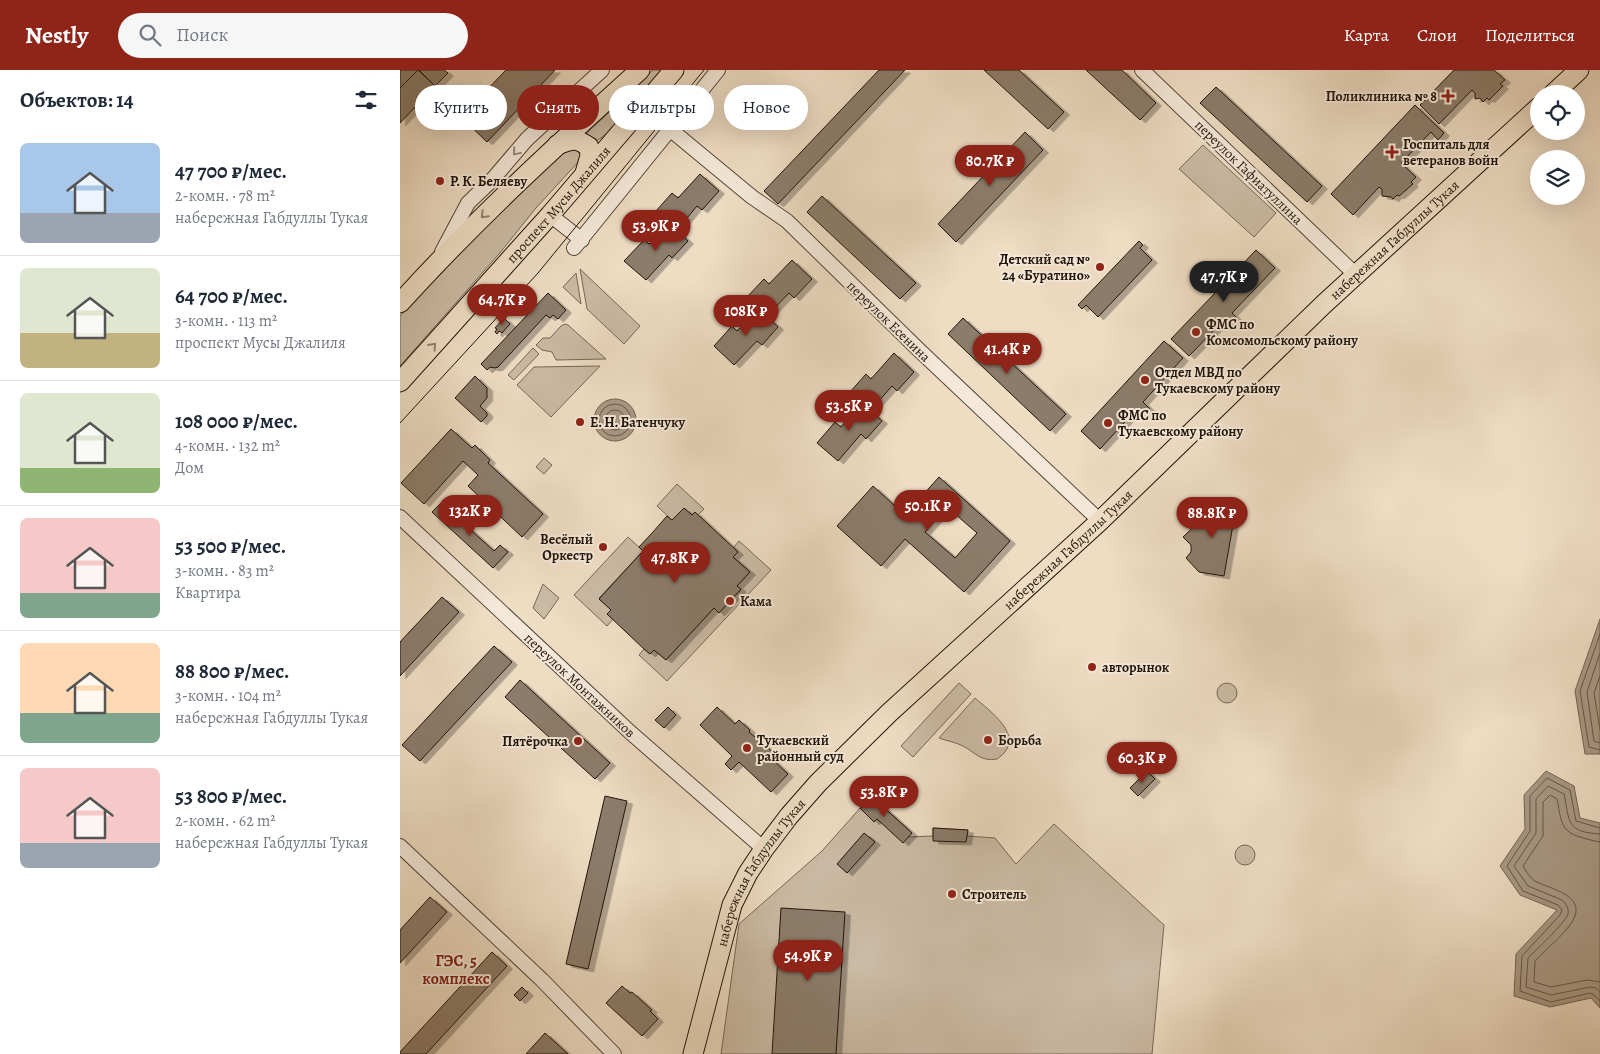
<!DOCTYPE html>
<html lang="ru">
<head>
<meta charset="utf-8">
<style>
	:root { --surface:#fff; --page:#f6f6f7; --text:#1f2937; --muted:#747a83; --line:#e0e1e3; --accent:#8f2418 }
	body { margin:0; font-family:Alegreya,serif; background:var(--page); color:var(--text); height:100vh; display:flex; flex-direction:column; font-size:19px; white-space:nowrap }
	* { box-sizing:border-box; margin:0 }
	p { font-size:16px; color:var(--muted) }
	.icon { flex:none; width:28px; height:28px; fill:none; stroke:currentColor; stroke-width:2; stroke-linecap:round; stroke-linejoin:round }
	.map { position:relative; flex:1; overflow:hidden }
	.panel { display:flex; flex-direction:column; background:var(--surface); width:400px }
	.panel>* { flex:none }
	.top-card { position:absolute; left:15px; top:15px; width:475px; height:45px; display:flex; gap:10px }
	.controls { position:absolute; left:1130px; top:15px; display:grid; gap:10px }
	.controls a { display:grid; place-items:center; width:55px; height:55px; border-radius:50%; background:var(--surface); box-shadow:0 5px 20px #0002; font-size:25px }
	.price { position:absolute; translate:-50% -42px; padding:0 11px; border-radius:18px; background:var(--accent); color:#fff; font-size:16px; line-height:32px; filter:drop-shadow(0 1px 2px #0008) }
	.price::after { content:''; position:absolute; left:50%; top:30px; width:15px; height:11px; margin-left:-8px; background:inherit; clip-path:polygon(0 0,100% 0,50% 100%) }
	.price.selected { background:#222; color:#fff }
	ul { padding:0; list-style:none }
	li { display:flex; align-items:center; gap:15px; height:125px; padding:0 20px }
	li+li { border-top:1px solid var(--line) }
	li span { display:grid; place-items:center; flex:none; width:140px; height:100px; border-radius:8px; color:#555 }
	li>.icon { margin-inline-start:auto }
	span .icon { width:60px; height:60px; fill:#fffc; stroke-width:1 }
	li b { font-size:21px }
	h2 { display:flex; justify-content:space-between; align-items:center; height:60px; padding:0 20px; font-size:21px }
	.chip { padding:0 18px; border-radius:22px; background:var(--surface); box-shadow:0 5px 20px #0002; font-size:18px; line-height:45px }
	.chip.selected { background:var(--accent); color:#fff }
	header { display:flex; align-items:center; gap:30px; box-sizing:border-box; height:70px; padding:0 25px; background:var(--accent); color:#fff }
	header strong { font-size:24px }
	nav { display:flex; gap:28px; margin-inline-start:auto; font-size:18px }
	.search { width:350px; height:45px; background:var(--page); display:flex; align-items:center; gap:12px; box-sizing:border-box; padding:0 18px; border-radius:28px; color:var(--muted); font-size:19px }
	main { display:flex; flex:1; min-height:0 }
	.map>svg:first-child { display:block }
</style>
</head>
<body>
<header>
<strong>Nestly</strong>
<div class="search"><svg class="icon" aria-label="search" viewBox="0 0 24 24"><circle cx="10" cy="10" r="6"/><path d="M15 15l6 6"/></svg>Поиск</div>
<nav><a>Карта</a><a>Слои</a><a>Поделиться</a></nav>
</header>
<main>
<section class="panel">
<h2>Объектов: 14<svg class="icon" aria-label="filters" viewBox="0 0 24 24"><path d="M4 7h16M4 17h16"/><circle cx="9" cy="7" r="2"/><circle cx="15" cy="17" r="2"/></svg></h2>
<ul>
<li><span style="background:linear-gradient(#a9c7e8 70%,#9aa5b1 0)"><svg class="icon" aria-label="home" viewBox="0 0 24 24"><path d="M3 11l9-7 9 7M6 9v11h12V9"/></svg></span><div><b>47 700 ₽/мес.</b><p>2-комн. · 78 m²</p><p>набережная Габдуллы Тукая</p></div></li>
<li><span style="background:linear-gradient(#dfe7d0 65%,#c2b280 0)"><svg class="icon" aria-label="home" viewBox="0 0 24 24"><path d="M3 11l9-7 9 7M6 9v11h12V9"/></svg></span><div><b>64 700 ₽/мес.</b><p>3-комн. · 113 m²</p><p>проспект Мусы Джалиля</p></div></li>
<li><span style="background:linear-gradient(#dfe7d0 75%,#8fb573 0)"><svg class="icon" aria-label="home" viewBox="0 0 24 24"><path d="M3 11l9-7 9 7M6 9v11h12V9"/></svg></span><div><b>108 000 ₽/мес.</b><p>4-комн. · 132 m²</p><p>Дом</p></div></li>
<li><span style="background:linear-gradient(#f6c9c9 75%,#7fa58c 0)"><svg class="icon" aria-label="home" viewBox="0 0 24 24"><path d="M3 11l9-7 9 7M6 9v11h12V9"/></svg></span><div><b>53 500 ₽/мес.</b><p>3-комн. · 83 m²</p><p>Квартира</p></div></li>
<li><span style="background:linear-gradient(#ffd9b3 70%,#7fa58c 0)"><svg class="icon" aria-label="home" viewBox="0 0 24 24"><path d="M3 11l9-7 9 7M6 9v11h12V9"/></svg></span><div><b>88 800 ₽/мес.</b><p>3-комн. · 104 m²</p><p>набережная Габдуллы Тукая</p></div></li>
<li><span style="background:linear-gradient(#f6c9c9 75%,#9aa5b1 0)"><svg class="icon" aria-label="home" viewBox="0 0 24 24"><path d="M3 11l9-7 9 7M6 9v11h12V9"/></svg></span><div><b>53 800 ₽/мес.</b><p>2-комн. · 62 m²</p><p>набережная Габдуллы Тукая</p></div></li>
</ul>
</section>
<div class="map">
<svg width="1200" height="984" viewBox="0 0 1200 984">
	<defs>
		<filter id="shadow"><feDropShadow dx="5.5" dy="3" stdDeviation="0" flood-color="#0004"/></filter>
	</defs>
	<rect width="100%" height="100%" fill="#eedcc3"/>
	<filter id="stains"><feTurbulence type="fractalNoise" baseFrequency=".004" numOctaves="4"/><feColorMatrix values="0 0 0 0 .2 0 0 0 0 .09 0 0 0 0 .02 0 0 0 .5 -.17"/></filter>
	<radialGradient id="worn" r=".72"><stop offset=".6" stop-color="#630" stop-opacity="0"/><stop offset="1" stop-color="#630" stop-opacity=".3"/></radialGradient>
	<g fill="#cbbaa4" stroke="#766757">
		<path d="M253,0H263L216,57L198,70L186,64Z"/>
		<path d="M803,75L876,143L854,167L779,99Z"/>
		<path d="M167,77L175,79L181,85V89L136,138L99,184L0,296V246L86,156Z"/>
		<path d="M180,199L240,256L224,274L187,239Z"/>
		<path d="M176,203L181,234L163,217Z"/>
		<path d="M165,254L168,255L206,289L156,290L152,282L142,280L136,275L143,268H150L161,256Z"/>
		<path d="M133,278L139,284L114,310L108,305Z"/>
		<path d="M200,296L151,347L117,315L134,297Z"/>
		<path d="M144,388L152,395L144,404L136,397Z"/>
		<path d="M277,414L304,439L298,445H292L284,438L272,450L257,436Z"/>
		<path d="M228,467L243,481L199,528L211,540L207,544L213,549L207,556L174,525Z"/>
		<path d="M339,471L371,500L267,611L239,585L244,579L250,584L254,580L266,590L314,538L320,542L341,520L337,516L350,502L333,487L338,482L333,478Z"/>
		<path d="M143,514L159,528L144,549L133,538Z"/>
		<circle cx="827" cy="623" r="10"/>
		<path d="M559,613L571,624L513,687L501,676Z"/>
		<path d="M575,628C592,643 628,668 597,689C581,692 576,683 563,676C555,672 547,671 539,668Z"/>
		<path d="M469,724L512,763L508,767L533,766V758L568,760L567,766L595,768L616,794L654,754L764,855L752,984H321L339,854L422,781L462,736L460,733Z"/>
		<circle cx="845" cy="785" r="10"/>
	</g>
	<g fill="#a99884" stroke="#736353">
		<circle cx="215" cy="350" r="21"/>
		<path d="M1200,549V684H1185L1175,621Z"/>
		<path d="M1146,701L1174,716L1180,748L1200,753V938L1191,928L1150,937L1114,926L1116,884L1157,840L1120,825L1100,796L1125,759L1124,725Z"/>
	</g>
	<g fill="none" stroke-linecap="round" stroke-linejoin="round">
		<g stroke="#665647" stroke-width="1">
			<circle cx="215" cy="350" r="16"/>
			<circle cx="215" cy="350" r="10"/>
			<path d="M1200,564L1180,621L1189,677L1200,680"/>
			<path d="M1200,583L1187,622L1194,671L1200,673"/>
			<path d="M1200,606L1194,623L1200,660"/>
			<path d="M1200,758L1176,751L1170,720L1147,708L1130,726V761L1107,796L1123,821L1158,835L1162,840L1160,845L1122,886L1120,921L1151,932L1190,923L1194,925L1200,931"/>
			<path d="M1200,764C1165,762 1170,751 1164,724L1148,716L1136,729V763L1114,796L1128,816L1162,830C1166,834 1169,838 1168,844C1165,853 1136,880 1128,888L1126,917L1151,925L1190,917L1196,918L1200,922"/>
			<path d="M1200,772C1193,771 1187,769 1180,767C1159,761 1161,747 1157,729L1150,725L1143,732V766L1123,796C1126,801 1130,808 1135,811C1149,819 1189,825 1172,852C1163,866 1147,878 1135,891L1134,912L1151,917L1187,910L1200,912"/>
		</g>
	</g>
	<g fill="#8c7c6a" stroke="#22140a" fill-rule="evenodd" filter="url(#shadow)">
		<path d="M0,0H18L0,18Z"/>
		<path d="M18,0L35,16L0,53V18Z"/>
		<path d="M19,0H44L48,3L35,16Z"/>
		<path d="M106,0H155L87,72L61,47Z"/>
		<path d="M479,0H505L378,134L364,121Z"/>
		<path d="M584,0H619L664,42L648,59Z"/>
		<path d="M686,0H722L756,33L740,50Z"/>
		<path d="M1054,0H1094L1105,10L1100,14L1103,16L1089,30L1087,28L1083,32L1080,28L1075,29V23L1072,20L1039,54L1020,35Z"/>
		<path d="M816,17L922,116L907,132L800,33Z"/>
		<path d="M1015,35L1044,63L1038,70L1031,62L1001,93L1016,107L1011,112L1013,114L999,126L997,125L993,129L991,127L982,126V119L979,117L953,145L931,124Z"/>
		<path d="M625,62L643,80L556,172L538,154Z"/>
		<path d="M300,104L319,121L302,140L297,136L277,160L256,141L272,123L278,128Z"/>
		<path d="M422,126L516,213L500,229L407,142Z"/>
		<path d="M269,153L288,171L272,188L269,185L246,210L224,191L244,170L249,174Z"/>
		<path d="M739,171L743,175L740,178L752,190L698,247L686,235L682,239L678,235Z"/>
		<path d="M856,180L875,198L832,243L838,249L829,258L822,252L789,286L771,269Z"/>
		<path d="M392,190L412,209L394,228L389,223L367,246L347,227L364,209L369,214Z"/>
		<path d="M148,223L166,240L158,249L153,245L150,248L146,245L98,297L95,298L90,297L87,300L81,294Z"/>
		<path d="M359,239L378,257L362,275L357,271L334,295L314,276L332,256L337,261Z"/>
		<path d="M104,248L110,254L102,263L99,261L97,264L95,262L97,259L95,258Z"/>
		<path d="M563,248L666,344L650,361L548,264Z"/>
		<path d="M764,271L783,288L743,332L750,339L741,349L734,342L700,379L681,361Z"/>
		<path d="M494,283L514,302L497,321L492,316L470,341L450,322L466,304L471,309Z"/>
		<path d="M75,306L87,318V328L80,336L87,343V346L81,352L55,328Z"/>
		<path d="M462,333L482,351L466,369L461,364L438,391L417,373L435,352L441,357Z"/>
		<path d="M51,359L72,378L75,375L90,390L88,393L143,444L122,467L68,416L78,405L63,391L24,434L1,413Z"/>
		<path d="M539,407L610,471L564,522L505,469L481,496L437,456L473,416L505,445ZM547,437L577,463L555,488L525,462Z"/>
		<path d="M822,430L837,432L824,506L799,502L786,488L791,482V475L783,467Z"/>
		<path d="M41,433L94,481L100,475L108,482L93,498L32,442Z"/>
		<path d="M284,438L292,445L295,442L338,482L333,487L350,502L337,516L341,519L319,543L314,538L266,590L254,580L250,584L244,579L207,544L211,540L199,529L243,481L239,477L253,462L267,446L272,450Z"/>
		<path d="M42,527L59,542L0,606V572Z"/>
		<path d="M94,576L112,592L20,691L2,675Z"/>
		<path d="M120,610L210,693L195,709L105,627Z"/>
		<path d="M268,637L276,645L264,658L255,650Z"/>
		<path d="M317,637L335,654L339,650L350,660L349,662L374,683L370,687L388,704L371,722L339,692L331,700L325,694L332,686L300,655Z"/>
		<path d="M747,701L755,709L738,726L730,718Z"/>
		<path d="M469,724L512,763L503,773L477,749L474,752L460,738L462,736L460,733Z"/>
		<path d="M205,726L227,731L188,899L166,894Z"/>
		<path d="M533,758L568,760L566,772L533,771Z"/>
		<path d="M464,763L475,772L447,803L437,794Z"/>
		<path d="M30,827L47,842L0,893V860Z"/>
		<path d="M381,838L445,842L436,984H372Z"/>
		<path d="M92,882L107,896L26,984H0V982Z"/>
		<path d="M222,916L230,923L232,922L252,940L250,941L258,949L242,966L206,933Z"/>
		<path d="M122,917L128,923L120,931L114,925Z"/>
		<path d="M145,963L168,984H126Z"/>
	</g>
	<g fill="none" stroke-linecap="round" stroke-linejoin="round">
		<g stroke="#554638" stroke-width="16">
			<g id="minor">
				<path d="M742,0L956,205"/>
				<path d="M271,60L352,127L387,151L520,281L700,451"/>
				<path d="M150,145L182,170"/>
				<path d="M174,178L318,0"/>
				<path d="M42,182L68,133L92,110L127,69L202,0"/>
				<path d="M0,447L231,663L364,779"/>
				<path d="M0,776L142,910L214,984"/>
			</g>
		</g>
		<g stroke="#22140a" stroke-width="21">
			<g id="major">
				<path d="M1153,24L1179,0"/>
				<path d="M157,75C171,70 176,67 189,77L190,86L185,103"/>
				<path d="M0,233C75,150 157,75 240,0"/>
				<path id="s1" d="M0,312L150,145L274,0"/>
				<path id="s2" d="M293,984L332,835L348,803L364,779L389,746L418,713L489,643L700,451L924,234L1139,37"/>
			</g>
		</g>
		<use href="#minor" stroke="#f4e8d8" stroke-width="14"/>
		<use href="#major" stroke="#eedcc3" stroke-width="19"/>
		<path stroke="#22140a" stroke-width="1" d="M0,353L138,203L304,0"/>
	</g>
	<defs><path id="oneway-chevron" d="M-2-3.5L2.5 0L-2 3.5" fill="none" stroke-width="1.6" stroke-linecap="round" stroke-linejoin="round" transform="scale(1.25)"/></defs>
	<use stroke="#96897b" href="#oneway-chevron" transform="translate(116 82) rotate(130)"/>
	<g stroke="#928270">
		<use href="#oneway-chevron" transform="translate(84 145) rotate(135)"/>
		<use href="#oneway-chevron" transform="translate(33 276) rotate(-48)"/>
	</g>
	<g fill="#8f2418" stroke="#f4e8d8" stroke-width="2">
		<path d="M1045.5 18.5h5v5h5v5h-5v5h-5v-5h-5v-5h5z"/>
		<path d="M989.5 74.5h5v5h5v5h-5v5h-5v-5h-5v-5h5z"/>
		<circle cx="40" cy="111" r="5"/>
		<circle cx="700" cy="197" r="5"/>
		<circle cx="796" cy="262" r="5"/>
		<circle cx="745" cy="310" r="5"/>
		<circle cx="180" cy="352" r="5"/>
		<circle cx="708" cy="353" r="5"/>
		<circle cx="203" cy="477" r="5"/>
		<circle cx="330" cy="531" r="5"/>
		<circle cx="692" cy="597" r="5"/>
		<circle cx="588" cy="670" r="5"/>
		<circle cx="178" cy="671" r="5"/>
		<circle cx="347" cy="678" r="5"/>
		<circle cx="552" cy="824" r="5"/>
	</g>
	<g text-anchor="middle" stroke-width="4" stroke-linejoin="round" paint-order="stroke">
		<g font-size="14" font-weight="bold" fill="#22140a" stroke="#f4e8d8" text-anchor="start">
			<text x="1037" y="31" text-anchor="end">Поликлиника № 8</text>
			<text x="1003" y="79">Госпиталь для<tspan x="1003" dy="16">ветеранов войн</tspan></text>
			<text x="50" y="116">Р. К. Беляеву</text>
			<text x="690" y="194" text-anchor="end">Детский сад №<tspan x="690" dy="16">24 «Буратино»</tspan></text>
			<text x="806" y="259">ФМС по<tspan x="806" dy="16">Комсомольскому району</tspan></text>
			<text x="755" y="307">Отдел МВД по<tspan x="755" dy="16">Тукаевскому району</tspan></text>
			<text x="718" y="350">ФМС по<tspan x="718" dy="16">Тукаевскому району</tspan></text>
			<text x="190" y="357">Е. Н. Батенчуку</text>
			<text x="193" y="474" text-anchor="end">Весёлый<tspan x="193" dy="16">Оркестр</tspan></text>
			<text x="340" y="536">Кама</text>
			<text x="702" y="602">авторынок</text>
			<text x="357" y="675">Тукаевский<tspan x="357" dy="16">районный суд</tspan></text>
			<text x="598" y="675">Борьба</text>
			<text x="168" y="676" text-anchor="end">Пятёрочка</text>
			<text x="562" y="829">Строитель</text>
		</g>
		<g font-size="14" fill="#22140a" stroke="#f4e8d8">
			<text transform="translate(849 102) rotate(44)" y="5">переулок Гафиатуллина</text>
			<text dy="5" stroke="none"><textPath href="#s1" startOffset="238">проспект Мусы Джалиля</textPath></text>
			<text dy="5" stroke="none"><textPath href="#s2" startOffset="1096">набережная Габдуллы Тукая</textPath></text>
			<text transform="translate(489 251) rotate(44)" y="5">переулок Есенина</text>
			<text dy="5" stroke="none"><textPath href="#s2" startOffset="646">набережная Габдуллы Тукая</textPath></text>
			<text transform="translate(180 615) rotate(43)" y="5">переулок Монтажников</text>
			<text dy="5" stroke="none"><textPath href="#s2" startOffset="196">набережная Габдуллы Тукая</textPath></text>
		</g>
		<g font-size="16" font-weight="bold" fill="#7a1f14" stroke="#f4e8d8">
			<text x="56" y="896">ГЭС, 5<tspan x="56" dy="18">комплекс</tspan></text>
		</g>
	</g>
	<rect width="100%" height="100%" filter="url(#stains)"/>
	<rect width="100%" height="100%" fill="url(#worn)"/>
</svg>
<div class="controls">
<a><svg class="icon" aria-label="locate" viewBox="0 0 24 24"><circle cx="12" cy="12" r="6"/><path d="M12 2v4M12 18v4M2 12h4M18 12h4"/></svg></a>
<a><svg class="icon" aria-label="layers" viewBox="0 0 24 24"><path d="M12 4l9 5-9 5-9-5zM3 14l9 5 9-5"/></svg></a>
</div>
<b class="price" style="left:590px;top:117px">80.7K ₽</b>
<b class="price" style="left:256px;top:182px">53.9K ₽</b>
<b class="price selected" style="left:824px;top:233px">47.7K ₽</b>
<b class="price" style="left:102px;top:256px">64.7K ₽</b>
<b class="price" style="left:346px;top:267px">108K ₽</b>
<b class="price" style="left:607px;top:305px">41.4K ₽</b>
<b class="price" style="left:449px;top:362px">53.5K ₽</b>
<b class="price" style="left:528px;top:462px">50.1K ₽</b>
<b class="price" style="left:70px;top:467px">132K ₽</b>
<b class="price" style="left:812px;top:469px">88.8K ₽</b>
<b class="price" style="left:275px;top:514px">47.8K ₽</b>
<b class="price" style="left:742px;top:714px">60.3K ₽</b>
<b class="price" style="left:484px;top:748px">53.8K ₽</b>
<b class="price" style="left:408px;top:912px">54.9K ₽</b>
<div class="top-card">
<a class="chip">Купить</a>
<a class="chip selected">Снять</a>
<a class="chip">Фильтры</a>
<a class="chip">Новое</a>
</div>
</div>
</main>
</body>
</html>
